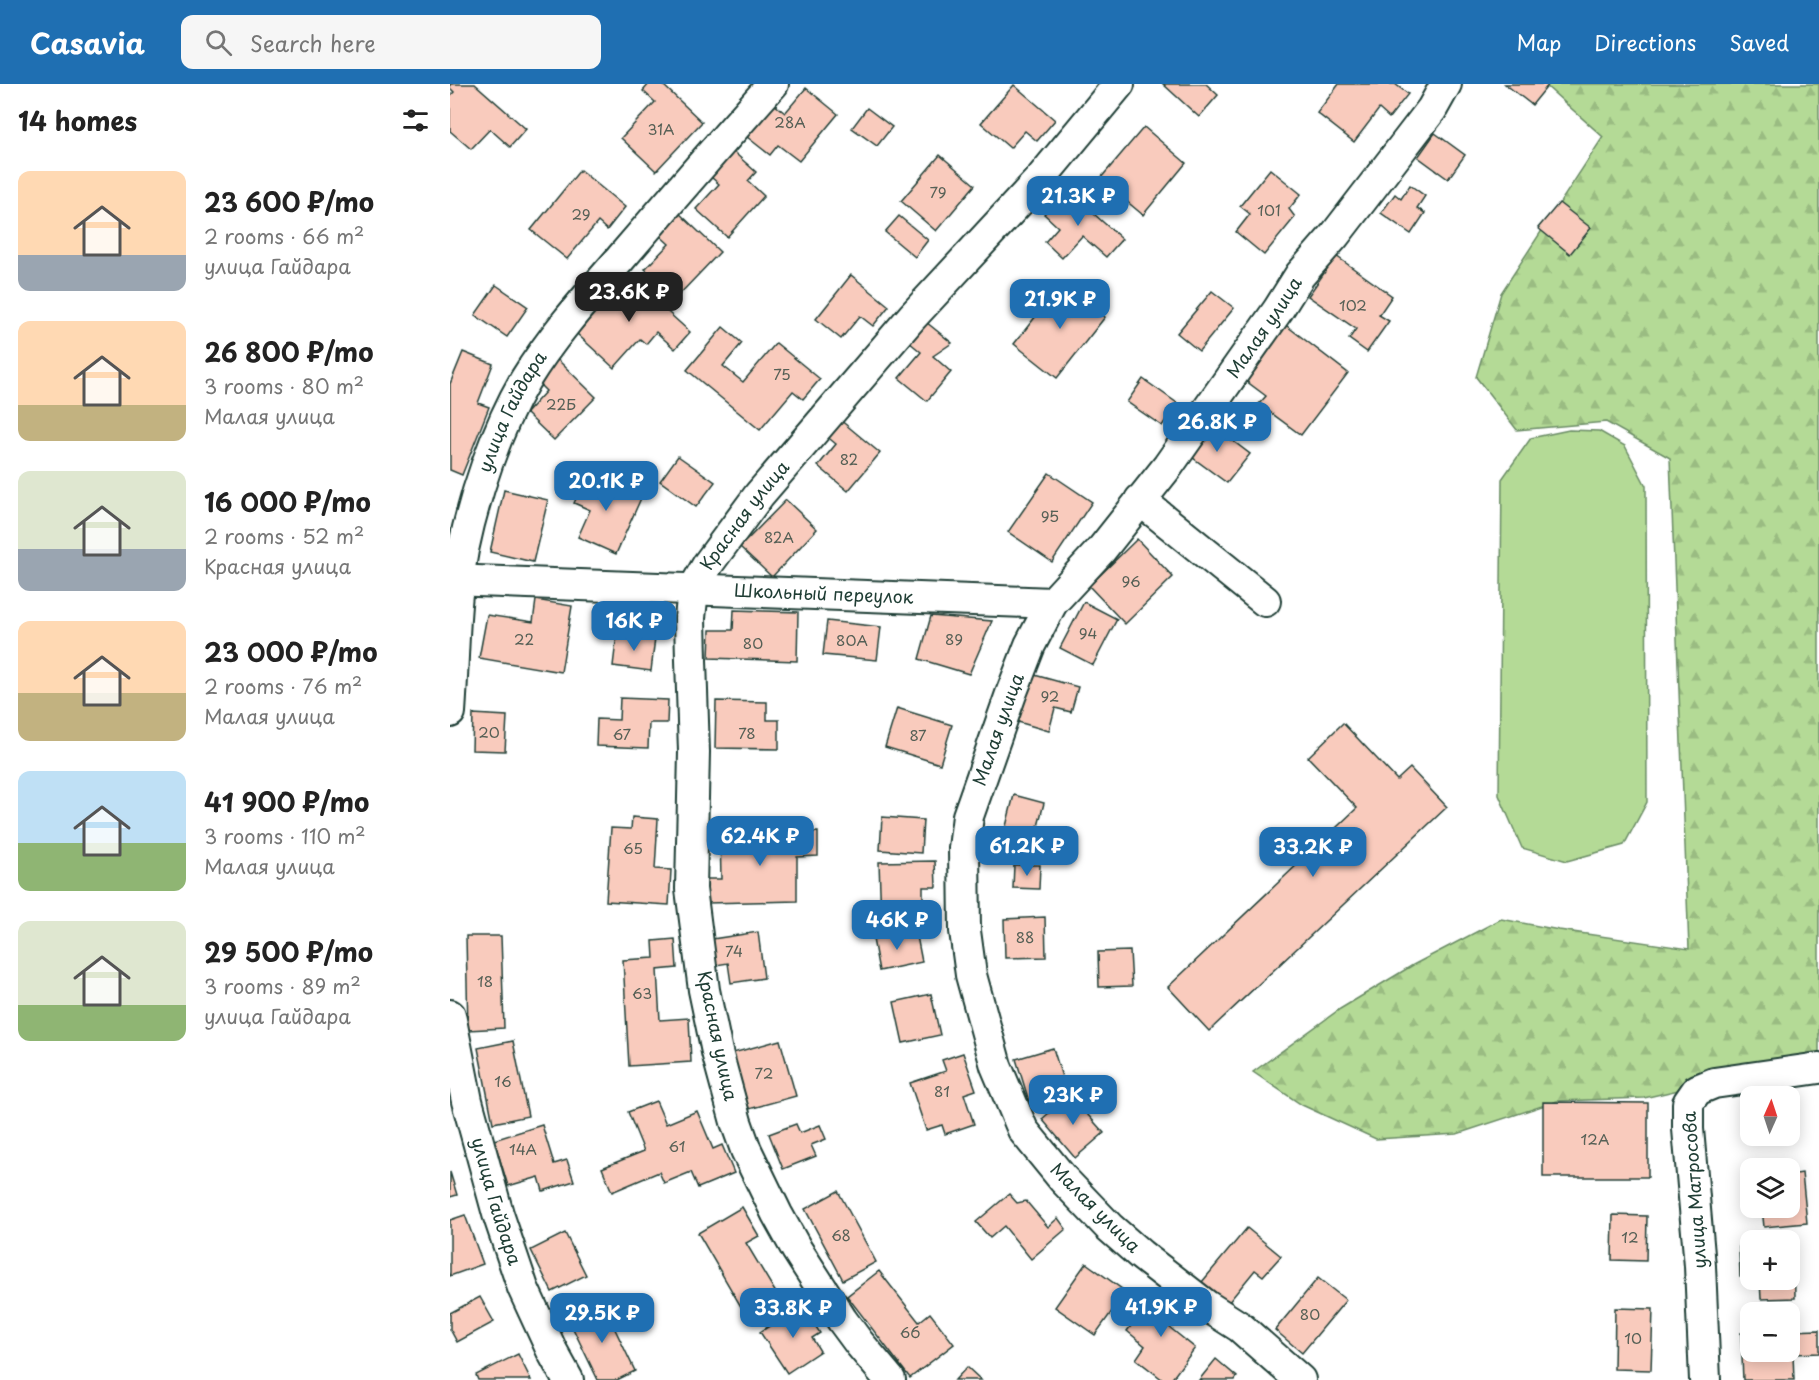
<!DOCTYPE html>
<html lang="en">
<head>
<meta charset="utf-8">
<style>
	:root { --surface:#fff; --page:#f6f6f6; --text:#222; --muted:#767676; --accent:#1f6fb2 }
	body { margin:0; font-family:"Playpen Sans",sans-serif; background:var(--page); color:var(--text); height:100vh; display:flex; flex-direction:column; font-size:22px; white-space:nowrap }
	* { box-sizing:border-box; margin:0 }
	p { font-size:20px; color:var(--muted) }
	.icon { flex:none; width:33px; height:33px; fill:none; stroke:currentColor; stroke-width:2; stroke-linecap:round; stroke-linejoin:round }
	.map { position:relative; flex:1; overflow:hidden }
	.details { display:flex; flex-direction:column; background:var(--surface); width:450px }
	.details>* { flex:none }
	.needle { width:39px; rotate:3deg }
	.buttons { position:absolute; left:1290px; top:1002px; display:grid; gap:12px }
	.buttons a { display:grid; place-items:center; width:60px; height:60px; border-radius:12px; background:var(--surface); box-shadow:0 3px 15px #0003; font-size:30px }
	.price { position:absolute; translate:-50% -51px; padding:0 14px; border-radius:12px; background:var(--accent); color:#fff; font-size:20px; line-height:39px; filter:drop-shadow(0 2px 3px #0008) }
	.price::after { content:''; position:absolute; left:50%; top:36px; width:18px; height:14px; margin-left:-9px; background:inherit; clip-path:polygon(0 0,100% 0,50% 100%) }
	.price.current { background:#222; color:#fff }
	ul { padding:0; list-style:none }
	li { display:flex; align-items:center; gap:18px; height:150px; padding:0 18px }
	li span { display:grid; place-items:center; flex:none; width:168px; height:120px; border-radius:12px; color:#555 }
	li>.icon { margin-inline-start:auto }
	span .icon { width:72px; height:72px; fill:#fffc; stroke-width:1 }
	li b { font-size:26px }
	h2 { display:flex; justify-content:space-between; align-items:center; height:72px; padding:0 18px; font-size:26px }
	header { display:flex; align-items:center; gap:36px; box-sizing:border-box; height:84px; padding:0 30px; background:var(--accent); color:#fff }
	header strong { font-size:28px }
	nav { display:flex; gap:33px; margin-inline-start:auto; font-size:21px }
	.search { width:420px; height:54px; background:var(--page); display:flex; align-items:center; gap:15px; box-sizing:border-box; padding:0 21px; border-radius:12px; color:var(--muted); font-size:22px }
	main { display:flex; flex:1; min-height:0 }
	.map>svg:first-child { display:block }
</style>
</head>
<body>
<header>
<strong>Casavia</strong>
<div class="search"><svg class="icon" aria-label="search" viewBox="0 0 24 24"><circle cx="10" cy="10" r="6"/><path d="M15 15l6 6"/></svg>Search here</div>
<nav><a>Map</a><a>Directions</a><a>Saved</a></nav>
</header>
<main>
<section class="details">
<h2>14 homes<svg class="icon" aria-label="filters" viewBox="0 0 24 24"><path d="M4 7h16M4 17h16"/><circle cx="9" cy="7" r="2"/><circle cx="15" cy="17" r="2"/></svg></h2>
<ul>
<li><span style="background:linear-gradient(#ffd9b3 70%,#9aa5b1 0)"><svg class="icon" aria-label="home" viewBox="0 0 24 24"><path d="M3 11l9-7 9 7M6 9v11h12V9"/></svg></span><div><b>23 600 ₽/mo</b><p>2 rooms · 66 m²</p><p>улица Гайдара</p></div></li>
<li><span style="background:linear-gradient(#ffd9b3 70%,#c2b280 0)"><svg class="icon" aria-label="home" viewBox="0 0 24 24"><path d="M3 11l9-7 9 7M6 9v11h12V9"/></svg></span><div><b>26 800 ₽/mo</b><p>3 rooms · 80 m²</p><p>Малая улица</p></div></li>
<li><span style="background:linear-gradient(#dfe7d0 65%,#9aa5b1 0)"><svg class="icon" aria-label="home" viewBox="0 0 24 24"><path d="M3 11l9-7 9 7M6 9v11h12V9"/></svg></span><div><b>16 000 ₽/mo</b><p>2 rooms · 52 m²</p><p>Красная улица</p></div></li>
<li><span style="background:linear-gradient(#ffd9b3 60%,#c2b280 0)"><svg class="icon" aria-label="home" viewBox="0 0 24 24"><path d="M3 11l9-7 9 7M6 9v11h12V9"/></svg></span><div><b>23 000 ₽/mo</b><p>2 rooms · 76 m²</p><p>Малая улица</p></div></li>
<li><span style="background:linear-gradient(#bfe0f5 60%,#8fb573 0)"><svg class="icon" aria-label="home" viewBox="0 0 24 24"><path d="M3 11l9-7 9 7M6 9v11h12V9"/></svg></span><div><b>41 900 ₽/mo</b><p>3 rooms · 110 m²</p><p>Малая улица</p></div></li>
<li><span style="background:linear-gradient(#dfe7d0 70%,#8fb573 0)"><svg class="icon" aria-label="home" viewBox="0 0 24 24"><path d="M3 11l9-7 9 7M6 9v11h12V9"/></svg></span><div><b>29 500 ₽/mo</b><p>3 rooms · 89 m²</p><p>улица Гайдара</p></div></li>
</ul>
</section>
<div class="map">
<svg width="1369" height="1296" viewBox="0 0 1369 1296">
	<defs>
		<pattern id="forest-firs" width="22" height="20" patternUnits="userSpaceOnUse" patternTransform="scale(1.5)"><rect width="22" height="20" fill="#b4da96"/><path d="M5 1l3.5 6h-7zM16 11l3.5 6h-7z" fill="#9abc82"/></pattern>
	</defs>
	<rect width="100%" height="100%" fill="#fff"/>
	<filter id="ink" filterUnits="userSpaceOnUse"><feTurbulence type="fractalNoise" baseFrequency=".0167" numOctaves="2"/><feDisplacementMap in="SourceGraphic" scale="12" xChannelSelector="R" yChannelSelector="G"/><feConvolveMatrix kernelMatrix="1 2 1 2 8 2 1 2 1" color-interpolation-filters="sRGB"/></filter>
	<g filter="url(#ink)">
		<path fill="url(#forest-firs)" stroke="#6a8c65" stroke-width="1.5" d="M1094,0H1369V975L1345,979L1194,1014L1107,1017L1007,1050L926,1055L852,1021L803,988L890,925L963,881L1051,835L1109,846L1239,865L1220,374L1156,338L1067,346L1026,293L1051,209L1153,53Z"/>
		<path fill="#b4da96" stroke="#6a8c65" stroke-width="1.5" d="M1119,346L1149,347L1175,362L1196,402L1197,718L1174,761L1117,777L1072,764L1049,711L1052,395L1081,354Z"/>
		<g fill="#f9cbbd" stroke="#1f3d34" stroke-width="1.5">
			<path d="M0,0H25L76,45L60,63L40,45L21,65L0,47V12L4,8L0,4Z"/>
			<path d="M199,0H212L252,38L206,87L171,54L205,18L193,7Z"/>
			<path d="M713,0H756L768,11L749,33Z"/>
			<path d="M889,0H945L958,10L939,34L929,25L904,58L867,29Z"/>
			<path d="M1055,0H1099L1082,21Z"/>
			<path d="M564,1L605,36L587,57L575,47L560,64L531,39Z"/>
			<path d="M356,4L388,30L349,77L328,61L320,71L292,49L319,16L335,29Z"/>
			<path d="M417,24L442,43L427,62L402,44Z"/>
			<path d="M694,43L736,79L693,131L650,95Z"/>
			<path d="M985,49L1015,71L998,95L968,73Z"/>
			<path d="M277,62L306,88L298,97L314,112L277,153L246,125L269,100L254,87Z"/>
			<path d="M490,71L525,101L486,147L451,117Z"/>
			<path d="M820,85L851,110L839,125L845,133L814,171L786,148L800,130L790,122Z"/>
			<path d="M130,86L175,123L157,146L148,138L117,175L81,146Z"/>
			<path d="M960,101L975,112L967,124L975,129L961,150L931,129L945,110L951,115Z"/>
			<path d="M616,105L672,155L656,173L632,152L612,174L595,158L608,143L594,130Z"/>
			<path d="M1109,119L1141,144L1120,170L1088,144Z"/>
			<path d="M228,128L270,168L226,214L195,185L219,160L208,150Z"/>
			<path d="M449,132L478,156L465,173L435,148Z"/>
			<path d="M886,172L942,212L929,231L939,237L917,268L899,255L906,245L858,212Z"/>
			<path d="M401,191L439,222L423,242L410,232L391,255L366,235Z"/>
			<path d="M178,192L240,248L225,265L206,248L196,260L190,255L164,284L126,249Z"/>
			<path d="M612,199L655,233L607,294L564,260Z"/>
			<path d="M46,201L78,223L57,253L25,231Z"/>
			<path d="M762,207L784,224L749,267L727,249Z"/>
			<path d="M476,238L502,259L483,272L501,288L477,317L449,294L471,268L459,258Z"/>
			<path d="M833,239L898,289L851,351L809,320L816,312L792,294Z"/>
			<path d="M273,243L292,259L273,282L293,298L326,259L370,295L353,315L343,307L310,346L237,286Z"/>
			<path d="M13,268L43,280L28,319L39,323L12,391L0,386V300Z"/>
			<path d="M107,275L146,313L104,356L76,329L96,307L86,297Z"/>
			<path d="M693,295L727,319L712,342L677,318Z"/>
			<path d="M389,335L430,369L398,407L368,382L386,360L375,351Z"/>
			<path d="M758,338L800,370L777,399L735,368Z"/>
			<path d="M228,372L265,398L246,423L210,397Z"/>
			<path d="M138,389L192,412L166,470L128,453L140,426L124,419Z"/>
			<path d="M599,389L642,418L602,478L558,448Z"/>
			<path d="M54,406L98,416L83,478L40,468Z"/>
			<path d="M336,416L367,445L322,493L290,463Z"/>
			<path d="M687,455L723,493L675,540L639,502Z"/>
			<path d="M86,516L122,522L111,588L29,574L37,531L83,538Z"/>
			<path d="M634,518L667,535L643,581L610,564Z"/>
			<path d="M284,526L348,528L347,577L259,574L260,546H283Z"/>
			<path d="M481,532L542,537L519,590L469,575Z"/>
			<path d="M377,537L431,543L427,576L373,571Z"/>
			<path d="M167,549L205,554L201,587L163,582Z"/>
			<path d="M581,590L628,603L621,628L605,624L599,647L568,638Z"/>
			<path d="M170,614L218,616L217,639H199L198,664L146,662L147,635L169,636Z"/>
			<path d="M266,617L317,618V636H329V665L265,664Z"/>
			<path d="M447,624L502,641L490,680L435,663Z"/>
			<path d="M23,630L57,632L55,667L22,666Z"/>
			<path d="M893,639L947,696L960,684L997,723L759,947L718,903L907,724L858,673Z"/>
			<path d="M564,711L594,719L584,758L554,750Z"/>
			<path d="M182,733L208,735L205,785L221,786L219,821L156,817L161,744L181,745Z"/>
			<path d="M432,733L473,736L471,769L430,766Z"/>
			<path d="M368,748V772L347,773V817L257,819L256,795H271L270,750Z"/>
			<path d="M485,777L486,803H473V834L431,835L429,778Z"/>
			<path d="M564,781H590L589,805L563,804Z"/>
			<path d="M595,833L596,873L555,874L554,835Z"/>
			<path d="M466,847L472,878L429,887L423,855Z"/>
			<path d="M308,848L314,894L281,899L278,879L260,882L256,856Z"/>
			<path d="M16,852H51L54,944L18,946Z"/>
			<path d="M225,855L227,884L207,886L210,936L239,934L241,978L179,982L173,876L204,874L203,857Z"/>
			<path d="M680,867L682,902L649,903L648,868Z"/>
			<path d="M481,910L490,951L453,959L444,918Z"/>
			<path d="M330,956L346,1012L299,1025L283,969Z"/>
			<path d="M63,957L78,1032L43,1039L28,964Z"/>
			<path d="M603,964L616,1006L579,1017L566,975Z"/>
			<path d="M513,969L526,1006L514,1010L524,1040L495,1050L492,1041L476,1046L460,999L496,987L492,976Z"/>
			<path d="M620,1011L654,1049L625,1074L592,1035Z"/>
			<path d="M206,1017L216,1040L247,1027L263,1065L272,1061L284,1089L248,1104L241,1088L214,1099L209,1088L162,1108L152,1084L194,1067L178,1028Z"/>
			<path d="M1093,1018L1198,1019V1093H1093Z"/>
			<path d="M346,1040L350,1049L370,1041L376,1055L361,1061L366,1072L333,1085L319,1050Z"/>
			<path d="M92,1041L104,1080L117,1076L124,1097L93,1107L89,1093L58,1102L44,1056Z"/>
			<path d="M0,1088L7,1111L0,1113Z"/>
			<path d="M1352,1089L1357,1139L1314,1143L1312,1124H1340V1091Z"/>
			<path d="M388,1107L426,1178L393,1196L355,1125Z"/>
			<path d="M559,1110L567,1119L576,1117L598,1143L608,1134L616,1145L581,1175L554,1142L540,1154L526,1138Z"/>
			<path d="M292,1123L309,1152L296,1159L329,1214L297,1233L248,1149Z"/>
			<path d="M15,1131L33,1180L0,1192V1136Z"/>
			<path d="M1163,1131L1197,1132L1196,1177L1162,1176Z"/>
			<path d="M797,1144L831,1172L813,1192L805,1186L778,1219L752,1198Z"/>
			<path d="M115,1149L136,1191L102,1208L81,1166Z"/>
			<path d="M1340,1162H1344L1345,1214L1311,1215L1310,1196H1340Z"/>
			<path d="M1289,1163H1300V1192H1290Z"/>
			<path d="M636,1179L676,1208L645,1251L605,1223Z"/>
			<path d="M429,1187L469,1238L480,1229L504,1260L460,1294L397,1212Z"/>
			<path d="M868,1194L896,1216L852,1269L825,1246Z"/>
			<path d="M708,1207L732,1226L719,1243L745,1264L721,1296H713L686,1275L695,1262L677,1247Z"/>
			<path d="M30,1213L44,1238L7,1258L0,1245V1229Z"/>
			<path d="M152,1218L185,1287L167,1296H148L118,1234Z"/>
			<path d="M352,1221L370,1249L362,1254L370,1267L337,1289L310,1248Z"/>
			<path d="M1165,1224L1203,1225L1201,1286L1164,1285Z"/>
			<path d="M1369,1246V1269L1343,1270L1344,1296H1293L1291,1249H1300V1268H1340V1247Z"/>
			<path d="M68,1270L81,1296H28L26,1291Z"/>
			<path d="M766,1275L787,1293L785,1296H749Z"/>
			<path d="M517,1283L531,1296H505Z"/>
		</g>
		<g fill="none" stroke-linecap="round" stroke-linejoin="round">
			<g stroke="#1f3d34" stroke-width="34">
				<g id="street">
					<path d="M690,416L815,517"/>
					<path id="s1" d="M0,496L602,519"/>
					<path id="s2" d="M0,628C4,574 3,519 13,466C25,409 46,346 75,296C102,252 137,213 171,174C221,116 271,58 323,0"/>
					<path id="s3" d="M0,931L17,1017L48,1130L73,1204L102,1267L118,1296"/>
					<path id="s4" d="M440,1296L409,1259L392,1236L347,1166L327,1130L296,1066L286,1038L267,968L254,906L241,805L244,668L241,576L240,534L243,506L258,480L309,411L462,233L591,94L669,0"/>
					<path id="s5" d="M850,1296L790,1243L757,1222L691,1171L659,1143L613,1095L573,1046L546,982L521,891L515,847L514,764L518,732L561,610L580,561L602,519L652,465L718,382L828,226L850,191L885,151L982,25L996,0"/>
					<path d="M1255,1296L1250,1182L1238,1045V1019L1247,1006L1264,999L1369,984"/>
				</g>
			</g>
			<use href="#street" stroke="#fff" stroke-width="30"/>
		</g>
	</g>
	<g text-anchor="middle" stroke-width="5" stroke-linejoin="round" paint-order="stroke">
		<g font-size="15" fill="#566056">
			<text x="340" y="44">28А</text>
			<text x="211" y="51">31А</text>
			<text x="488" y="114">79</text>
			<text x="819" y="132">101</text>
			<text x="131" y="136">29</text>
			<text x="903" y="227">102</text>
			<text x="332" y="296">75</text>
			<text x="111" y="326">22Б</text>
			<text x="399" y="381">82</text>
			<text x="600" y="438">95</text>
			<text x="329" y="459">82А</text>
			<text x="681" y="503">96</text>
			<text x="638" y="555">94</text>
			<text x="74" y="561">22</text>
			<text x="504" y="561">89</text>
			<text x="402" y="562">80А</text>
			<text x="303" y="565">80</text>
			<text x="600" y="618">92</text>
			<text x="39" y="654">20</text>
			<text x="297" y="655">78</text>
			<text x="172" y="656">67</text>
			<text x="468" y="657">87</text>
			<text x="183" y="770">65</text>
			<text x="575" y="859">88</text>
			<text x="284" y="873">74</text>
			<text x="35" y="903">18</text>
			<text x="192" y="915">63</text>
			<text x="314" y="995">72</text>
			<text x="53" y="1003">16</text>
			<text x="492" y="1013">81</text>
			<text x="1145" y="1061">12А</text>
			<text x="227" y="1068">61</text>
			<text x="73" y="1071">14А</text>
			<text x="391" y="1157">68</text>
			<text x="1180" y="1159">12</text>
			<text x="860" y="1236">80</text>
			<text x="460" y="1254">66</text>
			<text x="1183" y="1260">10</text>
		</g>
		<g font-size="18" fill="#1f3d34" stroke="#fff">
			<text dy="6" stroke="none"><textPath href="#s5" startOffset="1276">Малая улица</textPath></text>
			<text dy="6" stroke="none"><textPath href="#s2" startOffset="310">улица Гайдара</textPath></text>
			<text dy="6" stroke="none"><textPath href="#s4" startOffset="930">Красная улица</textPath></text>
			<text dy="6" stroke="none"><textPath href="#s1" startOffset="374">Школьный переулок</textPath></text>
			<text dy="6" stroke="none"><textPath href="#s5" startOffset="790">Малая улица</textPath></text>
			<text transform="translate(267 952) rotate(78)" y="6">Красная улица</text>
			<text transform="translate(1245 1106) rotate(-94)" y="6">улица Матросова</text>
			<text dy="6" stroke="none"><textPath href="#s3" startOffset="192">улица Гайдара</textPath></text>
			<text transform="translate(645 1124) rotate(45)" y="6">Малая улица</text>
		</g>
	</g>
</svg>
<div class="buttons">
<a><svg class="needle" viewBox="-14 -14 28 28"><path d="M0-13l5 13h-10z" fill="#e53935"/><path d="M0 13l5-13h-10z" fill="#767676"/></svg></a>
<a><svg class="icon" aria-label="layers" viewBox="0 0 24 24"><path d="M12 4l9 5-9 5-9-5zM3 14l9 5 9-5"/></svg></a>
<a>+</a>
<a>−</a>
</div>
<b class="price" style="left:628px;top:143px">21.3K ₽</b>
<b class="price current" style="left:179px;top:239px">23.6K ₽</b>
<b class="price" style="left:610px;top:246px">21.9K ₽</b>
<b class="price" style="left:767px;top:369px">26.8K ₽</b>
<b class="price" style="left:156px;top:428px">20.1K ₽</b>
<b class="price" style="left:184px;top:568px">16K ₽</b>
<b class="price" style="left:310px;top:783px">62.4K ₽</b>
<b class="price" style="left:577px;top:793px">61.2K ₽</b>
<b class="price" style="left:863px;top:794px">33.2K ₽</b>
<b class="price" style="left:447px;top:867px">46K ₽</b>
<b class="price" style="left:623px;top:1042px">23K ₽</b>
<b class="price" style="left:711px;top:1254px">41.9K ₽</b>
<b class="price" style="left:343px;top:1255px">33.8K ₽</b>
<b class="price" style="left:152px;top:1260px">29.5K ₽</b>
</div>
</main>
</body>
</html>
